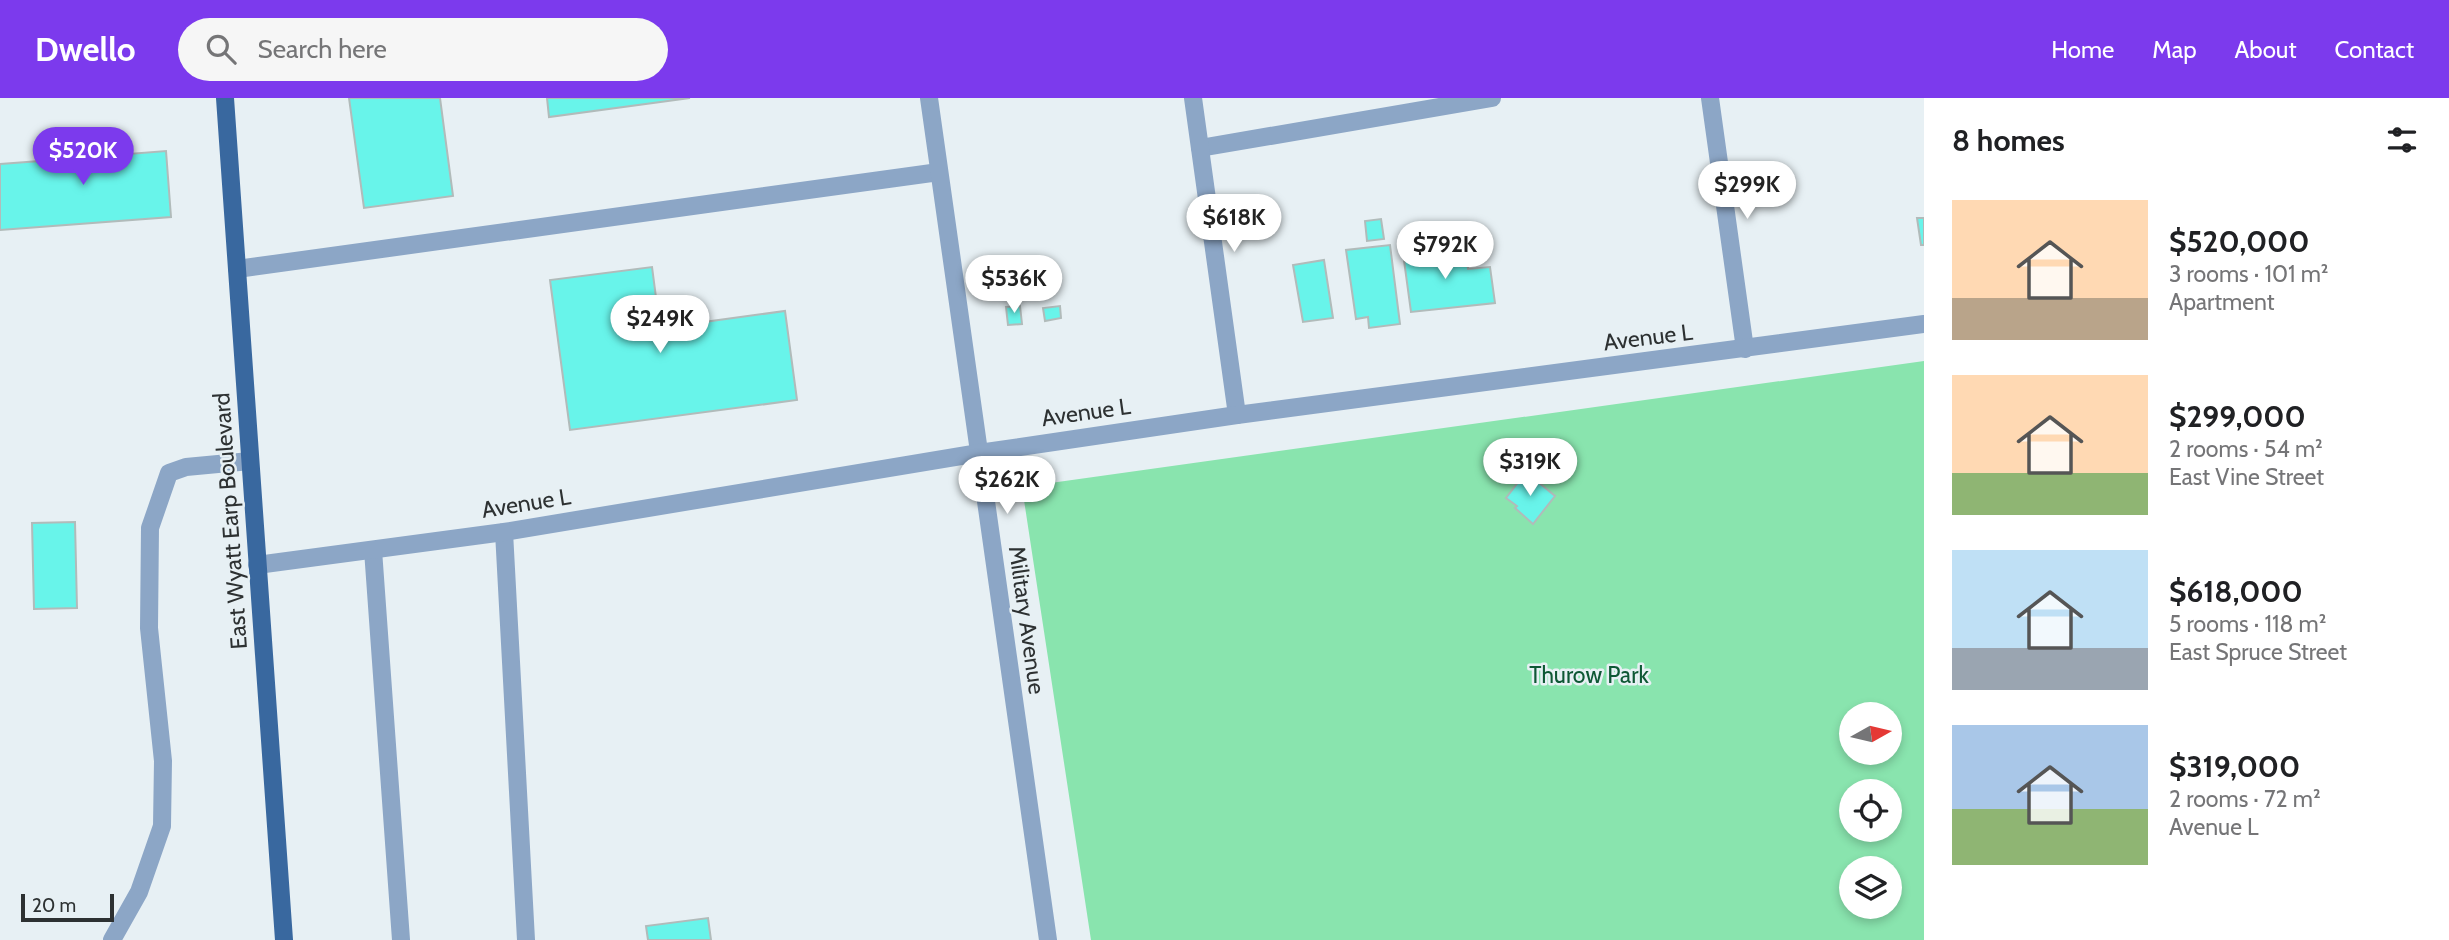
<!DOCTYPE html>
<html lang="en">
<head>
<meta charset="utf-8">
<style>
	:root { --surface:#fff; --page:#f6f6f6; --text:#202124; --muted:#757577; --accent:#7c3aed }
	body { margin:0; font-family:Cabin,sans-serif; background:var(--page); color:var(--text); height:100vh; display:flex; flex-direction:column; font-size:26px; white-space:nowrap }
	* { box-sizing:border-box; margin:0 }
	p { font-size:23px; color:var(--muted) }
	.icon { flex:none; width:38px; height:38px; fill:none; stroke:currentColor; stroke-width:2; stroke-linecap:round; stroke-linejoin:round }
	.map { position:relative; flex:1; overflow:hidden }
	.side { display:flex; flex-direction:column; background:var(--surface); width:525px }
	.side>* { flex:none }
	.needle { width:46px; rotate:82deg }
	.buttons { position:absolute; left:1839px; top:604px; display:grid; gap:14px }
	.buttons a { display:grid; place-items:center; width:63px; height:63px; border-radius:50%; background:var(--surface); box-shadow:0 4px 10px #0003; font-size:35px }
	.scale { position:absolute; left:21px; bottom:18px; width:93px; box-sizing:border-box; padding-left:7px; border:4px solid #2d3132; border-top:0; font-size:19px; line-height:24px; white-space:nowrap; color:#2d3132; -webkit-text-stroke:5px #e7f0f4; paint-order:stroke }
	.price { position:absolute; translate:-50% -60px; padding:0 16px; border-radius:24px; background:#fff; color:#222; font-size:23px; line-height:46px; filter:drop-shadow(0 2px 4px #0008) }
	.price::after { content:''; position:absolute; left:50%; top:42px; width:21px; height:16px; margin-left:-10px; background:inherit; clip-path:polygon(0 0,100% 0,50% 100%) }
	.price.active { background:var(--accent); color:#fff }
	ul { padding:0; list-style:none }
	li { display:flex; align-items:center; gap:21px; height:175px; padding:0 28px }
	li span { display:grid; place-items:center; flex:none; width:196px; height:140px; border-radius:0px; color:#555 }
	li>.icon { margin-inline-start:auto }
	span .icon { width:84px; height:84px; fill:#fffc; stroke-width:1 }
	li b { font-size:30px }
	h2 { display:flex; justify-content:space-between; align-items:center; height:84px; padding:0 28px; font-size:30px }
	header { display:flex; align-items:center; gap:42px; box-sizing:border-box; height:98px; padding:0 35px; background:var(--accent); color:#fff }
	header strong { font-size:33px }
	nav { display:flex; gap:38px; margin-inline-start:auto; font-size:24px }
	.search { width:490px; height:63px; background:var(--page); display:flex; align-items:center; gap:18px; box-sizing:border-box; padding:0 24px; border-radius:38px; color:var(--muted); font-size:26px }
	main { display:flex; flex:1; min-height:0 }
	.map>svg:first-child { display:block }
</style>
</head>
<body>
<header>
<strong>Dwello</strong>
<div class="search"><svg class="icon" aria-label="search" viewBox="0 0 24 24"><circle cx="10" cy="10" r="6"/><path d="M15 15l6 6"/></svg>Search here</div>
<nav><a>Home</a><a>Map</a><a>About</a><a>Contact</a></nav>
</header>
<main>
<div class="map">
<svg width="1924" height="842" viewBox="0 0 1924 842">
	<rect width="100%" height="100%" fill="#e7f0f4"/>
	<path fill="#89e4ae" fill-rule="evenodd" d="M1924,263V842H1091L1022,389ZM1852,616H1890V654H1852ZM1852,693H1890V732H1852ZM1852,770H1890V808H1852Z"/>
	<g fill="#68f4ea" stroke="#b1bbba" stroke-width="2">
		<path d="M349,0H440L453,98L364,110Z"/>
		<path d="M547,0H690L549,19Z"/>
		<path d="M89,33L91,59L166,53L171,119L0,132V66L53,62L51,36Z"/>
		<path d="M1917,120H1924V147H1921Z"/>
		<path d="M1381,121L1384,141L1367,143L1365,123Z"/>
		<path d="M1390,147L1400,226L1369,230L1368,219L1356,221L1346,152Z"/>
		<path d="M1448,149L1450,161L1467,159L1468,171L1490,169L1495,205L1411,214L1403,155Z"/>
		<path d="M1324,162L1333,220L1303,224L1293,167Z"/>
		<path d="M652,169L660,230L785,213L797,302L570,332L550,182Z"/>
		<path d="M1020,208L1022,226L1008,227L1006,209Z"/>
		<path d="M1060,208L1061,220L1045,223L1043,210Z"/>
		<path d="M1526,374L1555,398L1533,426L1515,410L1517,408L1506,400Z"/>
		<path d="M75,424L77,510L34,511L32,425Z"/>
		<path d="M708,820L711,842H648L646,828Z"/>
	</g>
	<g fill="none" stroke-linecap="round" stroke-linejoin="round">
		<g stroke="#8ca6c6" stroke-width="18">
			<path d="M1200,50L1492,0"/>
			<path d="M237,171L939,74"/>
			<path d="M504,434L526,842"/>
			<path d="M373,452L401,842"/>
			<path d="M112,842L139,794L162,728L163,663L149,530L150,430L169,375L186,369L250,363"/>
		</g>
		<g stroke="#8ca6c6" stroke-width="18">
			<path d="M929,0L1048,842"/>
			<path d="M1193,0L1237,317"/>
			<path d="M1710,0L1745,251"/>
			<path d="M257,467L504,434L979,355L1237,317L1924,226"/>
		</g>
		<path stroke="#39689f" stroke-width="18" d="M225,0L284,842"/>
	</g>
	<g text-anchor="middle" stroke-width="5" stroke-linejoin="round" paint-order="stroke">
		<g font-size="23" fill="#2d3132" stroke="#e7f0f4">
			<text transform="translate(1648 239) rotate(-7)" y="8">Avenue L</text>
			<text transform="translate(1086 314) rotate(-8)" y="8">Avenue L</text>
			<text transform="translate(526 405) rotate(-9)" y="8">Avenue L</text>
			<text transform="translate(230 423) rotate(-94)" y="8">East Wyatt Earp Boulevard</text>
			<text transform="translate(1027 522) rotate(82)" y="8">Military Avenue</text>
		</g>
		<g font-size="23" fill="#0e5835" stroke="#e7f0f4">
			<text x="1589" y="585">Thurow Park</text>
		</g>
	</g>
</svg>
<div class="buttons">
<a><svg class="needle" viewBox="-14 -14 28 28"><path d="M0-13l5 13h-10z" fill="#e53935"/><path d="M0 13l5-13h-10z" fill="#757577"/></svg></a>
<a><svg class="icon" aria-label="locate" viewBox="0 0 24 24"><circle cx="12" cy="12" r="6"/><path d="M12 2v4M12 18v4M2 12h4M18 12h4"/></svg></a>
<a><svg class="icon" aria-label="layers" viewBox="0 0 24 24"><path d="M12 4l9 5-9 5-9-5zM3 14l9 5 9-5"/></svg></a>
</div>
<div class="scale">20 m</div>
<b class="price active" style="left:83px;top:89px">$520K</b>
<b class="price" style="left:1747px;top:123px">$299K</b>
<b class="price" style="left:1234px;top:156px">$618K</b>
<b class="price" style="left:1445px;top:183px">$792K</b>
<b class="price" style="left:1014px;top:217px">$536K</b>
<b class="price" style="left:660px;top:257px">$249K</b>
<b class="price" style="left:1530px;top:400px">$319K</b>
<b class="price" style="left:1007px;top:418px">$262K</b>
</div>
<section class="side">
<h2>8 homes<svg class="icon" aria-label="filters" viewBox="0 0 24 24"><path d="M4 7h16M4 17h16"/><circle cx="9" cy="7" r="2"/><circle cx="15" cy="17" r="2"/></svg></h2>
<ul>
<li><span style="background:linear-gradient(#ffd9b3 70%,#b9a48a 0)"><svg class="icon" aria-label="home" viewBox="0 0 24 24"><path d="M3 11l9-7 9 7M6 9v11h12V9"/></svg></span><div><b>$520,000</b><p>3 rooms · 101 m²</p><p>Apartment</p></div></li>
<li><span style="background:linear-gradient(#ffd9b3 70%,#8fb573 0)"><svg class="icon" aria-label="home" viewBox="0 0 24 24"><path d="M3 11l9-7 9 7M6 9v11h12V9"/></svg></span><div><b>$299,000</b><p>2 rooms · 54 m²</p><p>East Vine Street</p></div></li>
<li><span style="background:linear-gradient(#bfe0f5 70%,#9aa5b1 0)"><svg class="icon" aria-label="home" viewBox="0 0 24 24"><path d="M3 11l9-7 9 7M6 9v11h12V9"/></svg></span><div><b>$618,000</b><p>5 rooms · 118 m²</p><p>East Spruce Street</p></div></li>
<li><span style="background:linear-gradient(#a9c7e8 60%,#8fb573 0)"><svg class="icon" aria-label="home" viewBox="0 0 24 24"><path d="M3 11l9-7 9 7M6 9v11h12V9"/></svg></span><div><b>$319,000</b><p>2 rooms · 72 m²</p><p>Avenue L</p></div></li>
</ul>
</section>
</main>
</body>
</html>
